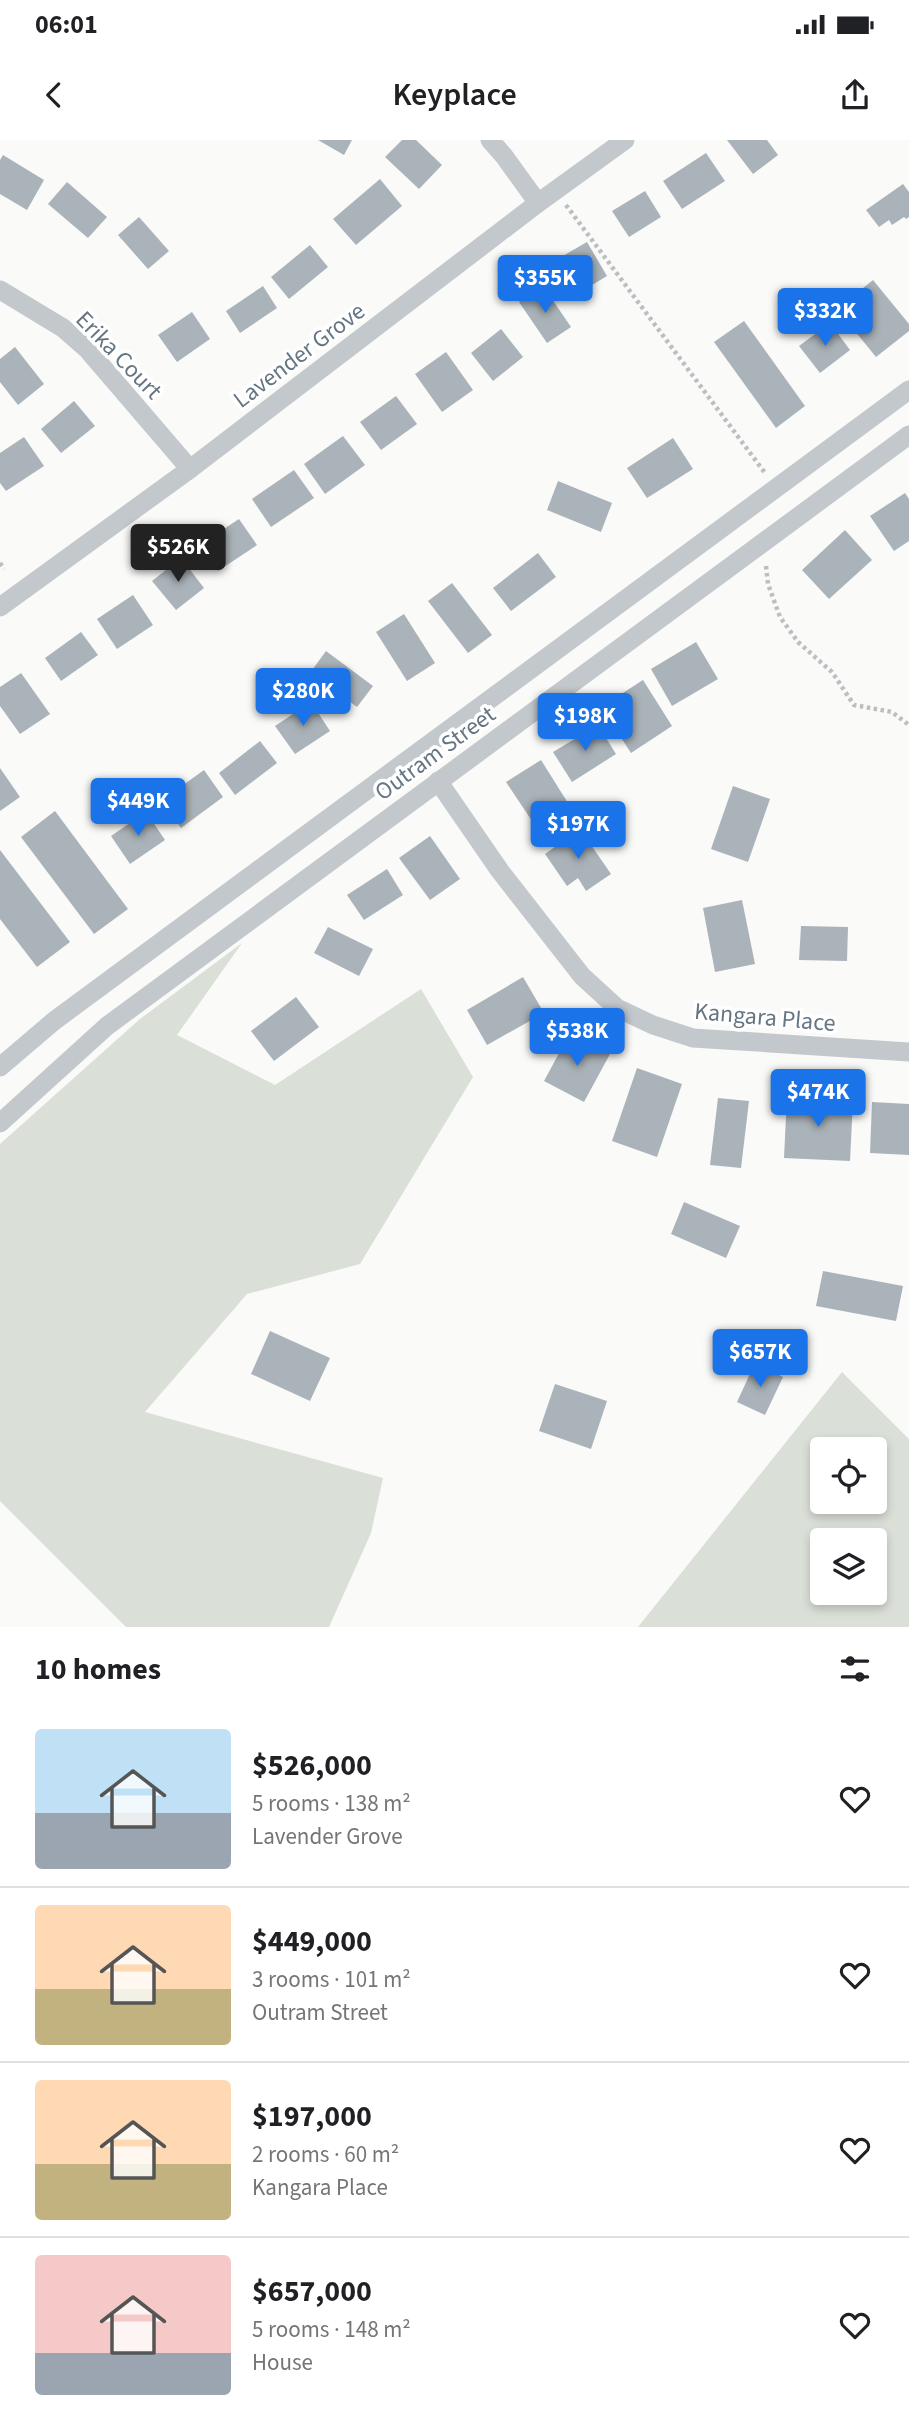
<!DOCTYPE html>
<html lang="en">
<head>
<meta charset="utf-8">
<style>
	:root { --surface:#fff; --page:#f2f2f2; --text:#202124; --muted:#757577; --line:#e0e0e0; --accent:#1a73e8 }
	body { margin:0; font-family:"Source Sans 3",sans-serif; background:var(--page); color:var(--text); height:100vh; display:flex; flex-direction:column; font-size:26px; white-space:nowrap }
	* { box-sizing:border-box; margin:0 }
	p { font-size:23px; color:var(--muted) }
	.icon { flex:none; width:38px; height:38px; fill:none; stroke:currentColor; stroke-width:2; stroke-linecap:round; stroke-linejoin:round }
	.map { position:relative; height:1487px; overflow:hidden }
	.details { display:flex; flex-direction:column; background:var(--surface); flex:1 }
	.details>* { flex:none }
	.buttons { position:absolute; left:810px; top:1297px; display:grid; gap:14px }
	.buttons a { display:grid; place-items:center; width:77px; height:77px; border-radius:7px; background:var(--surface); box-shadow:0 4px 10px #0003; font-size:35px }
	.price { position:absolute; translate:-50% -60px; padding:0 16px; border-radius:7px; background:var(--accent); color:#fff; font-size:23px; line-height:46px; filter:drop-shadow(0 2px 4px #0008) }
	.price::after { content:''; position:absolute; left:50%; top:42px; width:21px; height:16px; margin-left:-10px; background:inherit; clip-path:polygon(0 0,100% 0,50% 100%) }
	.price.on { background:#222; color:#fff }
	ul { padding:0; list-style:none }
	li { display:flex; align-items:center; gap:21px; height:175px; padding:0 35px }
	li+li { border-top:2px solid var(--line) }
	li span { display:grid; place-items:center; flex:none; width:196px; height:140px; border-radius:7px; color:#555 }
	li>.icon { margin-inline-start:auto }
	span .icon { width:84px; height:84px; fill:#fffc; stroke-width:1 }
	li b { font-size:30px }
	h2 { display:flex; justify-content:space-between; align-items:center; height:84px; padding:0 35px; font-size:30px }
	.status { display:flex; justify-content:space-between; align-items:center; height:49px; padding:0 35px; background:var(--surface); direction:ltr }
	.status svg { height:19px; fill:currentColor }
	header { display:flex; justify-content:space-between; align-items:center; height:91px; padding:0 35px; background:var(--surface); font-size:32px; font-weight:600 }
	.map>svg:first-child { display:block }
</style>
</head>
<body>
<div class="status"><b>06:01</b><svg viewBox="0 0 49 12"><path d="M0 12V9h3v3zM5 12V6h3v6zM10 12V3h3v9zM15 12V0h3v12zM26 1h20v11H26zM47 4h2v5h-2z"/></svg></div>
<header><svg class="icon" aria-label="back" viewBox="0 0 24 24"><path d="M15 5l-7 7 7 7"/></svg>Keyplace<svg class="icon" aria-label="share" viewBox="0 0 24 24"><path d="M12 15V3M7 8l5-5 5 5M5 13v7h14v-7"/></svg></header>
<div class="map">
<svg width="909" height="1487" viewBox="0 0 909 1487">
	<rect width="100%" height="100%" fill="#fafaf8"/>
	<g fill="#dadfd7" fill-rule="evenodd">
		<path d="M242,803L177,895L275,945L421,849L473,937L360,1124L247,1154L145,1272L383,1338L371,1393L329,1487H126L0,1361V1004L140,879Z"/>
		<path d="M842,1232L909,1299V1487H638ZM875,1309V1362H822V1309ZM875,1400V1452H822V1400Z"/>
	</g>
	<g fill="#aab3b9">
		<path d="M318,0H352L344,15Z"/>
		<path d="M402,0H416L442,25L419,49L385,17Z"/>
		<path d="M727,0H767L778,15L753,34Z"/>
		<path d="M706,13L725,41L682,69L663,41Z"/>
		<path d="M3,15L44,40L27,70L0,54V20Z"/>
		<path d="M380,39L402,66L356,105L333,79Z"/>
		<path d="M67,42L107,77L88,98L48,64Z"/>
		<path d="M903,44L909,52V77L906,79L904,77L892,85L889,80L879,87L866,70Z"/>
		<path d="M645,51L661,77L629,97L612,71Z"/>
		<path d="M139,77L169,111L148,129L118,95Z"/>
		<path d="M587,102L607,136L582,151L561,117Z"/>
		<path d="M310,105L328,127L289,159L271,137Z"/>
		<path d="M873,140L909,184V191L876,217L837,169Z"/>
		<path d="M263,146L277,168L240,193L226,171Z"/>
		<path d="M543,146L571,187L547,203L519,162Z"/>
		<path d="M192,172L210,199L177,222L158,195Z"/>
		<path d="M744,181L805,266L776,288L714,202Z"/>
		<path d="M830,183L850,210L820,233L799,206Z"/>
		<path d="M501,189L523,217L493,241L471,213Z"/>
		<path d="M15,207L44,244L18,265L0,242V219Z"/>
		<path d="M446,212L473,250L442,272L415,234Z"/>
		<path d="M396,256L417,284L381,310L360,282Z"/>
		<path d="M74,261L95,286L61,313L41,289Z"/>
		<path d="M343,296L365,325L325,354L304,324Z"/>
		<path d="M24,297L44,326L6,351L0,343V313Z"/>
		<path d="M673,298L693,329L647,358L627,328Z"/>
		<path d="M294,330L314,358L271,387L252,359Z"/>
		<path d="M558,341L612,363L601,392L547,370Z"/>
		<path d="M905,353L909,359V401L894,411L870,376Z"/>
		<path d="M239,379L257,405L218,431L201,404Z"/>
		<path d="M845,390L872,420L829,459L802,430Z"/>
		<path d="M538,413L556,437L511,471L493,448Z"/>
		<path d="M181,418L204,448L176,470L152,441Z"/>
		<path d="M452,443L492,495L468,513L428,461Z"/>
		<path d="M133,455L153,485L117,509L97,479Z"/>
		<path d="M404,474L435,523L407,541L376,492Z"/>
		<path d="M81,492L98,515L61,541L45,518Z"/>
		<path d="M696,502L718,539L672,566L651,529Z"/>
		<path d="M326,511L373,546L357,567L310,533Z"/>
		<path d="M21,533L50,574L20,594L0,566V547Z"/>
		<path d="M643,540L672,586L631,613L601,567Z"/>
		<path d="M311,562L330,591L295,614L275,586Z"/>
		<path d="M598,585L616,614L572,642L553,612Z"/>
		<path d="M260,601L277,623L235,655L219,633Z"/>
		<path d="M541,620L568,663L534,684L506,642Z"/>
		<path d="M0,628L20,657L0,671Z"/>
		<path d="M204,630L223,657L181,688L161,661Z"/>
		<path d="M733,646L770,659L748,722L711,709Z"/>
		<path d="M55,671L128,769L94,794L21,697Z"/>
		<path d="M146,672L165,700L130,724L111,696Z"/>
		<path d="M580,689L611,734L586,751L578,738L567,746L545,714Z"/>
		<path d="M430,696L460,739L430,760L399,718Z"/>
		<path d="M0,710L70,802L37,827L0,779Z"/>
		<path d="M387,729L403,755L364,780L347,755Z"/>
		<path d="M742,760L755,824L715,832L703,768Z"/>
		<path d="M801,786L848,787L847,821L799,820Z"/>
		<path d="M328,787L373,809L359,836L314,813Z"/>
		<path d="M523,837L544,873L487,905L467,870Z"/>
		<path d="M296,857L319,887L274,921L251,891Z"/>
		<path d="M570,893L610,914L584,962L544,941Z"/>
		<path d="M637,928L682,944L657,1017L612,1001Z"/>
		<path d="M787,956L853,960L850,1021L784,1018Z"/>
		<path d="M718,958L749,961L741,1028L710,1025Z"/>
		<path d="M872,962L909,964V1015L870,1013Z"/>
		<path d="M684,1062L740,1086L726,1118L671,1094Z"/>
		<path d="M823,1131L903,1146L896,1181L816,1166Z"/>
		<path d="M270,1191L330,1218L310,1261L251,1234Z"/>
		<path d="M755,1223L783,1237L765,1275L737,1262Z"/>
		<path d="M555,1244L607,1261L591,1309L539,1291Z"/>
	</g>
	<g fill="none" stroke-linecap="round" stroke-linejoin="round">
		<g stroke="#bbbfc2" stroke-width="4.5" stroke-dasharray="3.5 3.5" stroke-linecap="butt">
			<path d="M566,65L765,333"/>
			<path d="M0,423L4,429"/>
			<path d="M766,426L768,444L780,477L798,502L832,532L854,565L892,572L909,585"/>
		</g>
		<g stroke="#c3c8cc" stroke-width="19">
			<path d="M490,0L504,16L538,63"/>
			<path d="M0,150L63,188L87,209L190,329"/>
			<path d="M0,467L190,329L538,63L625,0"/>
			<path d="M438,641L500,731L582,836L617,868L653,885L693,898L909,912"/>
			<path d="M0,927L54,881L909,250"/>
			<path d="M0,983L107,886L909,295"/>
		</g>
	</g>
	<g text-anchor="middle" stroke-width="7" stroke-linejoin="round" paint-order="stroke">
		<g font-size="24" fill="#657683" stroke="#fff">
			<text transform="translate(119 215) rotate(46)" y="8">Erika Court</text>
			<text transform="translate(299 215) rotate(-37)" y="8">Lavender Grove</text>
			<text transform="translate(435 613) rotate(-36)" y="8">Outram Street</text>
			<text transform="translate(765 877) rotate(5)" y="8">Kangara Place</text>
		</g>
	</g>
</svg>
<div class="buttons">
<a><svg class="icon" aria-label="locate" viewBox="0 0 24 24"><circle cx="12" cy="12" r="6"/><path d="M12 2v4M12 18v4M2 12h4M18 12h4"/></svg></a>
<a><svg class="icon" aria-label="layers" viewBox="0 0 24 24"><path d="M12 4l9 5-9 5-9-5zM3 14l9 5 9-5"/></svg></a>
</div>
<b class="price" style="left:545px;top:175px">$355K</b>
<b class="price" style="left:825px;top:208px">$332K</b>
<b class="price on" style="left:178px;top:444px">$526K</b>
<b class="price" style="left:303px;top:588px">$280K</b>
<b class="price" style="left:585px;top:613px">$198K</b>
<b class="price" style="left:138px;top:698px">$449K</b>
<b class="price" style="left:578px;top:721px">$197K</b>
<b class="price" style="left:577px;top:928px">$538K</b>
<b class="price" style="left:818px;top:989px">$474K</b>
<b class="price" style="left:760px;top:1249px">$657K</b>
</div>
<section class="details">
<h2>10 homes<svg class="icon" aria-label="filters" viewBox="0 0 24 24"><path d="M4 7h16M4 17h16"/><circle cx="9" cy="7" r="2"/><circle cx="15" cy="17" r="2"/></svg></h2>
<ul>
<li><span style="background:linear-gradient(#bfe0f5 60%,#9aa5b1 0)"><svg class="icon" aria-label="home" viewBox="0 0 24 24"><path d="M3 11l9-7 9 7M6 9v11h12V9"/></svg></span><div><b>$526,000</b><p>5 rooms · 138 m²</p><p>Lavender Grove</p></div><svg class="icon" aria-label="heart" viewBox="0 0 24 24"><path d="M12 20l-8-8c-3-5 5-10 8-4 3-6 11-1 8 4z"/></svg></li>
<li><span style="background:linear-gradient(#ffd9b3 60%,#c2b280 0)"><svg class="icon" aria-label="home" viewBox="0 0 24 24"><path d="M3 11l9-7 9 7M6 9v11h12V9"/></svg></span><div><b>$449,000</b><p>3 rooms · 101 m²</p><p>Outram Street</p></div><svg class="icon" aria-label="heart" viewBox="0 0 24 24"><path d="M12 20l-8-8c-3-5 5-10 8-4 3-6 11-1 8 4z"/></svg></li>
<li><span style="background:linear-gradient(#ffd9b3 60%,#c2b280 0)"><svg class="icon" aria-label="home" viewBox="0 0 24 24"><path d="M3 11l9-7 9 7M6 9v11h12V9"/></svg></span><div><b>$197,000</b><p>2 rooms · 60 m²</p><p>Kangara Place</p></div><svg class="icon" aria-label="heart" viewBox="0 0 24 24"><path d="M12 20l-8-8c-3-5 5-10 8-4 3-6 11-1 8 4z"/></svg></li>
<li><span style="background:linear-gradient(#f6c9c9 70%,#9aa5b1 0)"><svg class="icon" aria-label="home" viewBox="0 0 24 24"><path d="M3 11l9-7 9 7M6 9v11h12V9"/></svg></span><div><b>$657,000</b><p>5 rooms · 148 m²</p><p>House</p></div><svg class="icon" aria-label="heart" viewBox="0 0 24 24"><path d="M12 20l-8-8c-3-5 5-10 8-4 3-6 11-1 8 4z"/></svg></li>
</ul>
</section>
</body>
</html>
